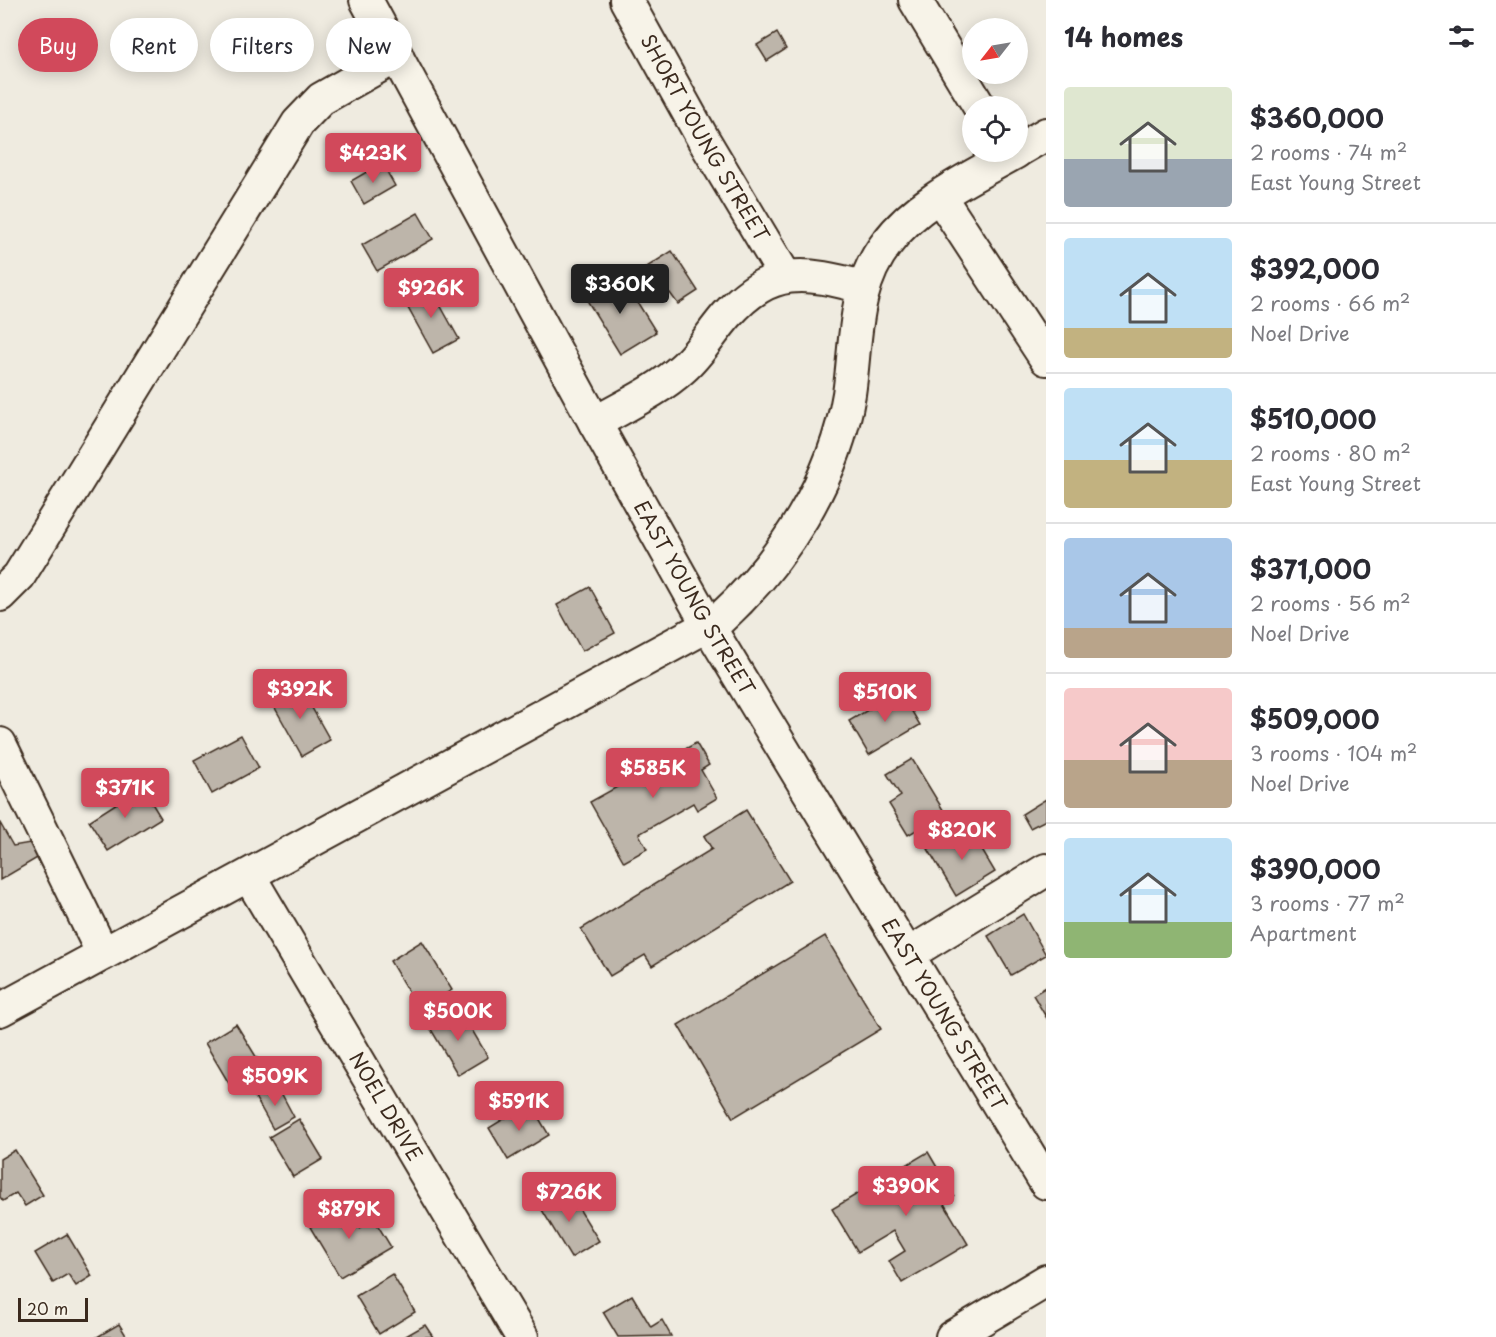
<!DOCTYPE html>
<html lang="en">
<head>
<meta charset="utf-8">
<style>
	:root { --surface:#fff; --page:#f2f2f3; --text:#2b2b33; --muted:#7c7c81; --line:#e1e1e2; --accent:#d1495b }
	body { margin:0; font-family:"Playpen Sans",sans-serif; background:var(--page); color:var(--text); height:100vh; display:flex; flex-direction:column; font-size:22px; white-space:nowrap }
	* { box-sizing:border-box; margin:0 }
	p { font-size:20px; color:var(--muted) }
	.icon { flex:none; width:33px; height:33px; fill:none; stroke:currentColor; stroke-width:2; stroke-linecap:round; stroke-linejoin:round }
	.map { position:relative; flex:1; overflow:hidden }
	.drawer { display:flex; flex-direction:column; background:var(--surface); width:450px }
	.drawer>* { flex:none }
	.top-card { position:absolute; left:18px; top:18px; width:570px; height:54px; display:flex; gap:12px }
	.needle { width:39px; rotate:239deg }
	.tools { position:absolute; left:962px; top:18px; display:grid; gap:12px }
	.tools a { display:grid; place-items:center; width:66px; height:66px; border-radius:50%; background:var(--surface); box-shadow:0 3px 15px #0003; font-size:30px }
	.scale { position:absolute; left:18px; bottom:15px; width:70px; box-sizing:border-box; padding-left:6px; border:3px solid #3b2a1e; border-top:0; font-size:16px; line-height:21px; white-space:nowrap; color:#3b2a1e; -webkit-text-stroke:4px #f7f3e8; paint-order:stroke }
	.price { position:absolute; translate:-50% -51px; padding:0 14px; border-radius:6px; background:var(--accent); color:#fff; font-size:20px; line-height:39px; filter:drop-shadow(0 2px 3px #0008) }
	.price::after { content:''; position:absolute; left:50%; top:36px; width:18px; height:14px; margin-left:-9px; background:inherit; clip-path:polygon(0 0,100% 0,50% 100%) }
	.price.active { background:#222; color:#fff }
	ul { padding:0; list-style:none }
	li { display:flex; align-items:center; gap:18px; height:150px; padding:0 18px }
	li+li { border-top:2px solid var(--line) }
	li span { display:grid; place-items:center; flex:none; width:168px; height:120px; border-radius:6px; color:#555 }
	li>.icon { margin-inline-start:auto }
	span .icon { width:72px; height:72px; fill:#fffc; stroke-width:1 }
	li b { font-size:26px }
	h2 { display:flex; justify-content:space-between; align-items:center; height:72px; padding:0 18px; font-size:26px }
	.tag { padding:0 21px; border-radius:27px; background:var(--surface); box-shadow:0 3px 15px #0003; font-size:21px; line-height:54px }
	.tag.active { background:var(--accent); color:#fff }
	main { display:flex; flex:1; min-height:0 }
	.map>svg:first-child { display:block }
</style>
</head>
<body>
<main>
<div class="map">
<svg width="1046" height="1337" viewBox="0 0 1046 1337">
	<rect width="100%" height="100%" fill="#efebe0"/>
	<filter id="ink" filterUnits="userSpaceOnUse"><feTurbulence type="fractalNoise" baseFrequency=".0167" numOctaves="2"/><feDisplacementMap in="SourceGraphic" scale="12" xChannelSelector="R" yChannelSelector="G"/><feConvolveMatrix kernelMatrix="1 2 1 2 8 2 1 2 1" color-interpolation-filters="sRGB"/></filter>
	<g filter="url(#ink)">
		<g fill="#bdb5aa" stroke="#3b2a1e" stroke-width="1.5">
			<path d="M777,33L786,49L767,61L757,45Z"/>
			<path d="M382,163L395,186L364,204L351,181Z"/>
			<path d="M418,213L433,239L377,271L362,245Z"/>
			<path d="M672,251L698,291L678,304L670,293L661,299L642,270Z"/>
			<path d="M621,276L656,332L620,354L585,297Z"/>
			<path d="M429,285L459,339L433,353L403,299Z"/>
			<path d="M590,587L615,633L582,651L557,605Z"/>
			<path d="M860,674L871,690L851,703L840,687Z"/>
			<path d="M298,683L330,740L302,756L270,699Z"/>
			<path d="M900,691L920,725L869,755L849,721Z"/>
			<path d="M241,735L259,768L212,794L194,760Z"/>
			<path d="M696,743L709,765L701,770L717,798L697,810L693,803L639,834L647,849L624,862L590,802Z"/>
			<path d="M912,759L945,813L908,835L889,804L901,796L887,774Z"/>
			<path d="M142,787L161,818L108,851L89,821Z"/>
			<path d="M1046,799V820L1030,828L1022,814Z"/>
			<path d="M746,810L790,881L652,966L645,955L610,976L581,929L712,849L704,836Z"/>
			<path d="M0,823L13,846L30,843L39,857L0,880Z"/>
			<path d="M967,825L995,872L956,896L928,849Z"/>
			<path d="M1023,914L1046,955L1011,975L988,936Z"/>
			<path d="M825,936L881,1029L733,1118L678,1025Z"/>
			<path d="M422,941L452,990L419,1010L390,961Z"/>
			<path d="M1046,987V1017L1033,995Z"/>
			<path d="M459,1008L488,1057L458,1075L429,1026Z"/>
			<path d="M236,1024L263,1068L231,1087L205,1043Z"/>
			<path d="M277,1085L294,1117L273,1129L255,1097Z"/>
			<path d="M530,1103L549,1135L508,1160L489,1128Z"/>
			<path d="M299,1119L323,1159L293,1177L269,1137Z"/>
			<path d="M15,1150L43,1195L25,1206L16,1193L3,1201L0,1197V1159Z"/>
			<path d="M928,1152L954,1196L943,1202L968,1244L902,1283L889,1261L905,1251L893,1231L858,1252L832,1209Z"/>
			<path d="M567,1189L599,1241L571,1258L539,1205Z"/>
			<path d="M346,1205L360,1228L374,1219L391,1247L340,1277L310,1227Z"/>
			<path d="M67,1234L92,1276L76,1286L68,1274L53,1283L35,1253Z"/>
			<path d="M392,1274L415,1312L379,1334L356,1296Z"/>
			<path d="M632,1295L651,1327L662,1320L671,1336L618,1337L603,1312Z"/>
			<path d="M119,1324L127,1337H97Z"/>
			<path d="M425,1325L433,1337H404Z"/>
		</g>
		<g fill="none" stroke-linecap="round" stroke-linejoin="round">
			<g stroke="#3b2a1e" stroke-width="36">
				<g id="minor">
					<path id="s1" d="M366,0L595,423L709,627L1046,1183"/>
					<path id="s2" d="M626,0L702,137L785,276"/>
					<path d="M915,0L979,106"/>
					<path d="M1017,151L1046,134"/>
					<path d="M940,197L1046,359"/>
					<path d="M595,423C624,406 658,391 683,368C700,353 712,332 727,315C771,265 805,272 863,287"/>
					<path d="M0,595L19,576L298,123L321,99L397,56"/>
					<path d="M0,744L103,954"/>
					<path id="s3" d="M249,876L522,1337"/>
					<path d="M909,954L1046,870"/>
					<path d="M0,1010L720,619C783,561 835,480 849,394C857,341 852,288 887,243C918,201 972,177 1016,152"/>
					<path d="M952,1337L1046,1281"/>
				</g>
			</g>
			<use href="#minor" stroke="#f7f3e8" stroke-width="32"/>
		</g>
	</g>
	<g text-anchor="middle" stroke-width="6" stroke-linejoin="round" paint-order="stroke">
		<g font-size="20" fill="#3b2a1e" stroke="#f7f3e8">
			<text dy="7" stroke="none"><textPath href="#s2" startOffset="159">SHORT YOUNG STREET</textPath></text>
			<text dy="7" stroke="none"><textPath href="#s1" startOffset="682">EAST YOUNG STREET</textPath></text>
			<text dy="7" stroke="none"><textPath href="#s1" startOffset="1168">EAST YOUNG STREET</textPath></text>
			<text dy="7" stroke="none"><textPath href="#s3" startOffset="268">NOEL DRIVE</textPath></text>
		</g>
	</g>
</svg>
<div class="tools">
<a><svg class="needle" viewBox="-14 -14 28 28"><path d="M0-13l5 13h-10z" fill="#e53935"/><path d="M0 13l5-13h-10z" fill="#7c7c81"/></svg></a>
<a><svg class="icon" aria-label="locate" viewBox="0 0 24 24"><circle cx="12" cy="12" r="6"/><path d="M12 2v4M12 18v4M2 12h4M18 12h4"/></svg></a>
</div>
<div class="scale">20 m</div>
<b class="price" style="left:373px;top:184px">$423K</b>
<b class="price active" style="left:620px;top:315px">$360K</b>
<b class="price" style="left:431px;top:319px">$926K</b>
<b class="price" style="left:300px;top:720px">$392K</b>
<b class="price" style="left:885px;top:723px">$510K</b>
<b class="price" style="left:653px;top:799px">$585K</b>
<b class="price" style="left:125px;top:819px">$371K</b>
<b class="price" style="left:962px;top:861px">$820K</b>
<b class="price" style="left:458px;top:1042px">$500K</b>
<b class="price" style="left:275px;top:1107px">$509K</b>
<b class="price" style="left:519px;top:1132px">$591K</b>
<b class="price" style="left:906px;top:1217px">$390K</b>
<b class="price" style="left:569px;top:1223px">$726K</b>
<b class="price" style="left:349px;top:1240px">$879K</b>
<div class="top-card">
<a class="tag active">Buy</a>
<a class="tag">Rent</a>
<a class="tag">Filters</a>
<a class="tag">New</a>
</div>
</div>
<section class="drawer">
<h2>14 homes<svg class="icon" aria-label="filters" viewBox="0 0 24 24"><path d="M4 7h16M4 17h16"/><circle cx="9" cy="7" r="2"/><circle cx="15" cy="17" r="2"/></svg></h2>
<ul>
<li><span style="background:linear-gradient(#dfe7d0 60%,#9aa5b1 0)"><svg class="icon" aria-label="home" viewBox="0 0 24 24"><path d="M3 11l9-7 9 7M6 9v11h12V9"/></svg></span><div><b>$360,000</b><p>2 rooms · 74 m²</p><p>East Young Street</p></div></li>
<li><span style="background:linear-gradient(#bfe0f5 75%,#c2b280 0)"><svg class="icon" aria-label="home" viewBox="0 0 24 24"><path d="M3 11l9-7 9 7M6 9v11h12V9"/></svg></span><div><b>$392,000</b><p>2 rooms · 66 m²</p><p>Noel Drive</p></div></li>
<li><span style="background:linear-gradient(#bfe0f5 60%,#c2b280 0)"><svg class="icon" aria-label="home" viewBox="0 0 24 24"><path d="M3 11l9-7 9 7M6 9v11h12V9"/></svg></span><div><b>$510,000</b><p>2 rooms · 80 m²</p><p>East Young Street</p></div></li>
<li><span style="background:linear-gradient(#a9c7e8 75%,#b9a48a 0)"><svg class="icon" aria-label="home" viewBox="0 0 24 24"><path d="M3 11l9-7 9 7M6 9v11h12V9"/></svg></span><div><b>$371,000</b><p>2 rooms · 56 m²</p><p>Noel Drive</p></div></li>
<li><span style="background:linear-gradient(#f6c9c9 60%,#b9a48a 0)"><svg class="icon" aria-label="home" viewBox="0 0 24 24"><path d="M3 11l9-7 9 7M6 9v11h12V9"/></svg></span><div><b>$509,000</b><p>3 rooms · 104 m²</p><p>Noel Drive</p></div></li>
<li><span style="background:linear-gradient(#bfe0f5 70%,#8fb573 0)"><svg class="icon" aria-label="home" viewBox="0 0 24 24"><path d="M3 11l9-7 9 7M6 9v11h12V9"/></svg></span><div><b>$390,000</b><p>3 rooms · 77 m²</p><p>Apartment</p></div></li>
</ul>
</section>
</main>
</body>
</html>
